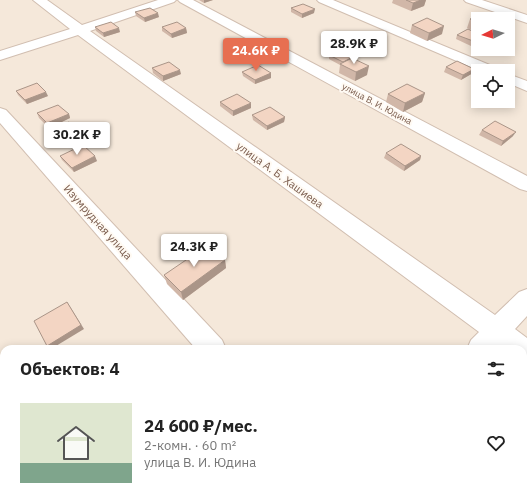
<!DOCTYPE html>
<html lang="ru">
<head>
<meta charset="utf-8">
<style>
	:root { --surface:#fff; --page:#f2f2f2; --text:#222; --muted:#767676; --line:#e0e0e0; --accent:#e76f51 }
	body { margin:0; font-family:"IBM Plex Sans",sans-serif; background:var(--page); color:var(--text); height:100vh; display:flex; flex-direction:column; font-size:15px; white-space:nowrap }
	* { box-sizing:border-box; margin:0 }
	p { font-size:13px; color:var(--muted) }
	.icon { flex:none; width:22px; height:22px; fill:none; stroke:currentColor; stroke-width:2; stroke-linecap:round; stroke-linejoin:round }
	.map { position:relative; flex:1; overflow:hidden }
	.side { position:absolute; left:0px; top:345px; width:527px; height:156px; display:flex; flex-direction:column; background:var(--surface); border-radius:12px 12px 0 0; box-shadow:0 2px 10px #0003 }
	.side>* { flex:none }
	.needle { width:26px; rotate:265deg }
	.fabs { position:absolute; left:471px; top:12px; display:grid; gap:8px }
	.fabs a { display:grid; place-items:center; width:44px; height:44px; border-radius:0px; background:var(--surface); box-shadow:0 2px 10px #0003; font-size:20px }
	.price { position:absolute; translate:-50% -34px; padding:0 9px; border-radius:4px; background:#fff; color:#222; font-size:13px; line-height:26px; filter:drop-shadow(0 1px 2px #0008) }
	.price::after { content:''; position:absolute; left:50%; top:24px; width:12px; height:9px; margin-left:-6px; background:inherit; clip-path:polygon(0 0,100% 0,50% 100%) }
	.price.on { background:var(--accent); color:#fff }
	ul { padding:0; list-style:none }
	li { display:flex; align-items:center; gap:12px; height:100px; padding:0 20px }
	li+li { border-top:1px solid var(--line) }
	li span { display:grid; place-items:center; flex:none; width:112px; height:80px; border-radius:0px; color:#555 }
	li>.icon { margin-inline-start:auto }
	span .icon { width:48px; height:48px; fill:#fffc; stroke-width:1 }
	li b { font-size:17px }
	h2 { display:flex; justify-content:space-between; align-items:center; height:48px; padding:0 20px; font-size:17px }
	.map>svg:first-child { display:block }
</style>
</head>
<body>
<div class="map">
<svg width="527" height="501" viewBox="0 0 527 501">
	<rect width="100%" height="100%" fill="#fdf6ec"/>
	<path fill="#f5e8da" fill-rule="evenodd" d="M0,0H527V501H0ZM478,19H508V49H478ZM478,71H508V101H478ZM4,349H523V497H4Z"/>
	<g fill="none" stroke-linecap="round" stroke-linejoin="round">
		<g stroke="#d1beb0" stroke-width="2">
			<g id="minor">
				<path d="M33,0H47L82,25L158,0H176L174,2L90,31L495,315L519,292L527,289V316L515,329L527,338V359L523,361V349H501L499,347L497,349H467L471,340L479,332L78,35L0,60V51L70,29Z"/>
				<path d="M178,0H193L527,176V191L520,189L180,2Z"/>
				<path d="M317,0H333L497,68L499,71H480L319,2Z"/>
				<path d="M464,0H482L527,15V23L466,2Z"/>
				<path d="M508,74L527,81V91L508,83Z"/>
				<path d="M0,108L6,110L222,340L226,349H196L0,123Z"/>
				<path d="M322,497H357L355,501H321Z"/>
			</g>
		</g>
		<use href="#minor" fill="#fff" fill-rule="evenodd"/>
	</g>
	<g fill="#d1b7a8">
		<path d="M199,0H213L204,3Z"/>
		<path d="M393,0H426L424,6L411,11L392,3Z"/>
		<path d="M291,8L314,13L302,18L291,12Z"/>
		<path d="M135,12L159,17L145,22L136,16Z"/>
		<path d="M470,19H478V33L467,28Z"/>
		<path d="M412,25L442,34L427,41L410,33Z"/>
		<path d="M95,27L120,32L104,37L96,31Z"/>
		<path d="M162,27L186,28L187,33L172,38L162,31Z"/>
		<path d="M478,34L471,46L456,39L457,35Z"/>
		<path d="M329,55L355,59L367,75L355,81L339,73L340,65L329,59Z"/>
		<path d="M446,67L473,73L461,80L444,72Z"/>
		<path d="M152,68L181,74L163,81L153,73Z"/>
		<path d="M242,72L271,73V78L255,84L243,76Z"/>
		<path d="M16,91L48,96L27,104L18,95Z"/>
		<path d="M425,93L422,102L403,112L386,102L388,94Z"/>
		<path d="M220,102L251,108L233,116L220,106Z"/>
		<path d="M37,113L69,114L70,118L49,128L39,118Z"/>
		<path d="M252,115L285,117L284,122L267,130L253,120Z"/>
		<path d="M482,130L513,136L501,146L479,135Z"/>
		<path d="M47,132H80L82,137L60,147L49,136Z"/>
		<path d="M386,153L421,156L420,160L404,171L384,158Z"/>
		<path d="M60,156L97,161L74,172L62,160Z"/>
		<path d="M225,260L226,268L183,300L167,284L164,275Z"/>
	</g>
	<g fill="#aa9588">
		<path d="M204,0H213L204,3Z"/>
		<path d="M421,0H426L424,6L411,11L413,3Z"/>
		<path d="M315,9L314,13L302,18V14Z"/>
		<path d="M158,13L159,17L145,22L144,18Z"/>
		<path d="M444,26L442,34L427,41L429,33Z"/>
		<path d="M119,28L120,32L104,37L103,33Z"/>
		<path d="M186,28L187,33L172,38L171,34Z"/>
		<path d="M478,39V42L471,46L473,41Z"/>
		<path d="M355,56V60L343,66V62Z"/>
		<path d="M369,66L367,75L355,81L356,72Z"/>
		<path d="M474,69L473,73L461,80L463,75Z"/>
		<path d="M180,70L181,74L163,81V76Z"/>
		<path d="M271,73V78L255,84V80Z"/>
		<path d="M46,92L48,96L27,104L25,100Z"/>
		<path d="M425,93L422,102L403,112L405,103Z"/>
		<path d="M251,103V108L233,116V111Z"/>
		<path d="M69,114L70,118L49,128L47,123Z"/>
		<path d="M285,117L284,122L267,130V126Z"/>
		<path d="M80,132L82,137L60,147L58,142Z"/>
		<path d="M516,132L513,136L501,146L503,141Z"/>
		<path d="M95,156L97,161L74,172L72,168Z"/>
		<path d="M421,156L420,160L404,171L405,166Z"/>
		<path d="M225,260L226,268L183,300L181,292Z"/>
		<path d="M67,302L84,329L51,349H50L47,346Z"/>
	</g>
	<g fill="#f3d5c3" stroke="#aa9588">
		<path d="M406,0H421L413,3Z"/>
		<path d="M303,4L315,9L302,14L291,8Z"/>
		<path d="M150,8L158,13L144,18L135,12Z"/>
		<path d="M483,14L496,19H478V23L470,19Z"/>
		<path d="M427,18L444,26L429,33L412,25Z"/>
		<path d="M111,22L119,28L103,33L95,27Z"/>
		<path d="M177,22L186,28L171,34L162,27Z"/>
		<path d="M468,29L478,34V39L473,41L457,35Z"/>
		<path d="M341,49L355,56L343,62L329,55Z"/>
		<path d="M352,58L369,66L356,72L340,64Z"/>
		<path d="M457,61L474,69L463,75L446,67Z"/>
		<path d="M169,62L180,70L163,76L152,68Z"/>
		<path d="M258,65L271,73L255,80L242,72Z"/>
		<path d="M37,83L46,92L25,100L16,91Z"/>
		<path d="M407,84L425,93L405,103L388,94Z"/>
		<path d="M237,94L251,103L233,111L220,102Z"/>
		<path d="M58,105L69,114L47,123L37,113Z"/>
		<path d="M270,107L285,117L267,126L252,115Z"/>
		<path d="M495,121L516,132L503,141L482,130Z"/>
		<path d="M69,122L80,132L58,142L47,132Z"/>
		<path d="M401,144L421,156L405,166L386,153Z"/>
		<path d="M83,145L95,156L72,168L60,156Z"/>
		<path d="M208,245L225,260L181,292L164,275Z"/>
		<path d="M67,302L81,325L47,346L34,321Z"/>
		<path d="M195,497H242L245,501H191Z"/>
	</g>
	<g text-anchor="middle" stroke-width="4" stroke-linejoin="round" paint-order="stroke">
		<g font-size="9" fill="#7a5c4d" stroke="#fffaf3">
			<text transform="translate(377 104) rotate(28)" y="3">улица В. И. Юдина</text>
		</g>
		<g font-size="11" fill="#7a5c4d" stroke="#fffaf3">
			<text transform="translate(280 175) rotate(36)" y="4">улица А. Б. Хашиева</text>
			<text transform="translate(98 222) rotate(48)" y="4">Изумрудная улица</text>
		</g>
	</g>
</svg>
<div class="fabs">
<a><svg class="needle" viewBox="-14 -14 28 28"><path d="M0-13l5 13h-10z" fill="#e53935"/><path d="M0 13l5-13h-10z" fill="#767676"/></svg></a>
<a><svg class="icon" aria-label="locate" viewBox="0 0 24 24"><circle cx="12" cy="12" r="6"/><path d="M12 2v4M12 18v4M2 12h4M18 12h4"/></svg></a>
</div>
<b class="price" style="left:354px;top:65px">28.9K ₽</b>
<b class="price on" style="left:256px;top:72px">24.6K ₽</b>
<b class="price" style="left:77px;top:156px">30.2K ₽</b>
<b class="price" style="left:194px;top:268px">24.3K ₽</b>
<section class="side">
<h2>Объектов: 4<svg class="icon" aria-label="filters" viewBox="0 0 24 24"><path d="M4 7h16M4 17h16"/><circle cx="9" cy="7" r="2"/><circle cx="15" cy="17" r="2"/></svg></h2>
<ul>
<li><span style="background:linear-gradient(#dfe7d0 75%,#7fa58c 0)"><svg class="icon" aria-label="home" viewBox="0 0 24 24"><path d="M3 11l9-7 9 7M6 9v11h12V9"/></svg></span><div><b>24 600 ₽/мес.</b><p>2-комн. · 60 m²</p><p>улица В. И. Юдина</p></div><svg class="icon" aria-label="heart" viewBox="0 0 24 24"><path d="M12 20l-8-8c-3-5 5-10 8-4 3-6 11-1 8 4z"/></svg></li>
</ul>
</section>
</div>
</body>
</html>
